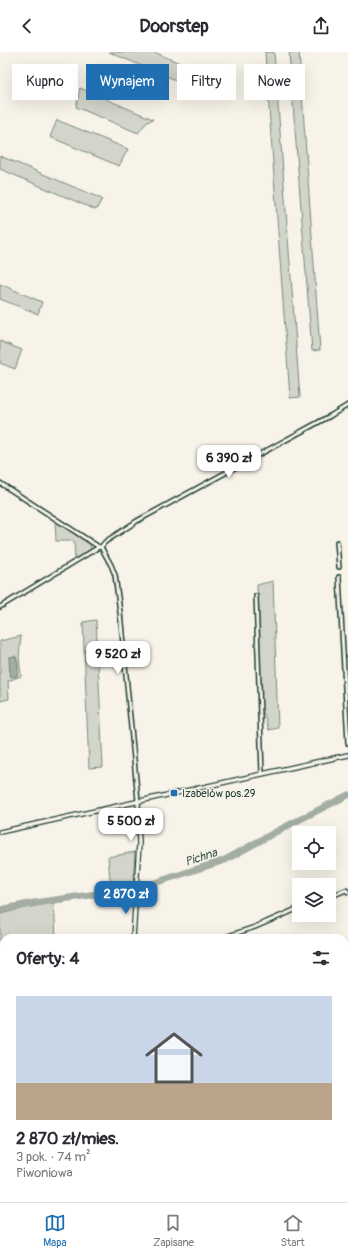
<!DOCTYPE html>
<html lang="pl">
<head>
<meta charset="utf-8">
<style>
	:root { --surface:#fff; --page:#f2f2f3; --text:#2b2b33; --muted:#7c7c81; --line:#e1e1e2; --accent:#1f6fb2 }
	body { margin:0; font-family:Pangolin,sans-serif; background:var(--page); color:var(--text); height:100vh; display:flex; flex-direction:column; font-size:15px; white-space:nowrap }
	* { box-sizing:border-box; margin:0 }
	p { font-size:13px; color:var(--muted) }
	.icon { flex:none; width:22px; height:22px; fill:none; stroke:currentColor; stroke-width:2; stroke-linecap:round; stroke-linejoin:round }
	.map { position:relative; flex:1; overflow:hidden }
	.side { position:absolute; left:0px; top:882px; width:348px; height:268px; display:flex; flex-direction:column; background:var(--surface); border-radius:12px 12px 0 0; box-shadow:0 4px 16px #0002 }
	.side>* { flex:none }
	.hud { position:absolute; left:12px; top:12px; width:324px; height:36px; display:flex; gap:8px }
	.buttons { position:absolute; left:292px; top:774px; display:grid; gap:8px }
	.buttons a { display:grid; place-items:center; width:44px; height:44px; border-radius:0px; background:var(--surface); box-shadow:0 4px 16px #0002; font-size:20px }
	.price { position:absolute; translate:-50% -34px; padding:0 9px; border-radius:8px; background:#fff; color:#222; font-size:13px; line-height:26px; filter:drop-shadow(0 1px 2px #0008) }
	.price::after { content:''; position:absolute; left:50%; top:24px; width:12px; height:9px; margin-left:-6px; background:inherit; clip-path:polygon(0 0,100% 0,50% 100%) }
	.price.active { background:var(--accent); color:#fff }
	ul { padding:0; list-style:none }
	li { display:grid; align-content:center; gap:8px; height:212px; padding:0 16px }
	li span { display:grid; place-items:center; height:124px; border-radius:0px; color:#555 }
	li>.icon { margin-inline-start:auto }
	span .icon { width:72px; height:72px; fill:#fffc; stroke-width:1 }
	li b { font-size:17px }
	h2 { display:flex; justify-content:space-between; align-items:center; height:48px; padding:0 16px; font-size:17px }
	.tag { padding:0 14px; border-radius:0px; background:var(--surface); box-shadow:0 4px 16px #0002; font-size:14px; line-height:36px }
	.tag.active { background:var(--accent); color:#fff }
	header { display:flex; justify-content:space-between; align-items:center; height:52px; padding:0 16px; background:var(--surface); font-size:18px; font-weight:800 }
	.tabs { display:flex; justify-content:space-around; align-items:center; height:56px; border-top:1px solid var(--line); background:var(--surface); font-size:11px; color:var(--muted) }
	.tabs a { display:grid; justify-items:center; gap:2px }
	.tabs .active { color:var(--accent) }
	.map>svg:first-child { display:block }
</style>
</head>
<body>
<header><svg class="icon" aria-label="back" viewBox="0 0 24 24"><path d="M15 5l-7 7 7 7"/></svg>Doorstep<svg class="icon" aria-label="share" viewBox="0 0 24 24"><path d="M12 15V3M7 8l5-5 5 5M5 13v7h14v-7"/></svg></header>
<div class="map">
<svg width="348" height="1150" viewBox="0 0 348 1150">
	<rect width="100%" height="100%" fill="#f7f3e8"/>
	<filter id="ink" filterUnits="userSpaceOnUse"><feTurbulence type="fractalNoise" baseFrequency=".025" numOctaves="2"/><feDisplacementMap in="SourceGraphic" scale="8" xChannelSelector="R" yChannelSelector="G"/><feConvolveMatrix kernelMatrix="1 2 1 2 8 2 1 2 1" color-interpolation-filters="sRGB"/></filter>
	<g filter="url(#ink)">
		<g fill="#d3d5ca" stroke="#79897f">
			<path d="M109,0H154L224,30L204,40Z"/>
			<path d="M265,0H274L300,345L290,346Z"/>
			<path d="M289,0H299L320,298L312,299Z"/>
			<path d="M80,36L143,63L153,67L146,71L138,81L76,55Z"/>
			<path d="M57,68L128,97L119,114L50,85Z"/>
			<path d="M0,104L10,108L102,147L96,158L0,117Z"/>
			<path d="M0,232L42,250L38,262L0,247Z"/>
			<path d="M0,289L22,298L15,317L0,311Z"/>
			<path d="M55,469L90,492L91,498L75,508L74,489H56Z"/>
			<path d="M273,529L278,676L269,678L261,653L257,533Z"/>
			<path d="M96,568L103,715L89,716L83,570Z"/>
			<path d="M21,584L19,605L21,624L8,629L9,647L0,649V589Z"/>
			<path d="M135,800L133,834L111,838L108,805Z"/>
			<path d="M54,851L56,886H4V901L0,902V862L30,855Z"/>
		</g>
		<path fill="#a4ada3" stroke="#6f8077" d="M15,604L16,605C18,611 19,618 17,624L11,625L10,622L9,606L10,605Z"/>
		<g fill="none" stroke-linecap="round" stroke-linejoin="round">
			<path stroke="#a4ada3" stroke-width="7" d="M0,858L34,851L139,836L225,808L281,777L348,743"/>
			<g stroke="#1f3d34" stroke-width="6">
				<g id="minor">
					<path d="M0,431L99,495"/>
					<path d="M337,490L339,515"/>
					<path d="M101,495L111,513L115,523L120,560L138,749"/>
					<path d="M339,525L348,691"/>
					<path d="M256,544L262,722"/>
					<path d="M0,555L99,495H101L105,490L137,469L330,364L348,353"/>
					<path d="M329,845L346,838L348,840"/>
					<path d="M222,886L255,875L299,856"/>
					<path d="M344,1042H348"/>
					<path d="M157,1150L158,1146"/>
				</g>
			</g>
			<g stroke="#1f3d34" stroke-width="6">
				<g id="tertiary">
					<path d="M0,780L348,703"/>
					<path d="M133,886L139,792L138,749"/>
					<path d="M0,1040L4,1039"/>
					<path d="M325,1146L328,1150"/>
				</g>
			</g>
			<use href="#minor" stroke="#f7f3e8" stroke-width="3"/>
			<use href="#tertiary" stroke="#f7f3e8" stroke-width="3.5"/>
		</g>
	</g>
	<rect fill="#1f6fb2" stroke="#f7f3e8" stroke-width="1.5" x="170" y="737" width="8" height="8" rx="2"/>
	<g text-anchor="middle" stroke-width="3" stroke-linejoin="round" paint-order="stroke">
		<g font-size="11" fill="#1f3d34" stroke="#f7f3e8" text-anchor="start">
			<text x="182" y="745">Izabelów pos.29</text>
		</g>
		<g font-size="12" font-style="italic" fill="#405950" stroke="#f7f3e8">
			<text transform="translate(201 805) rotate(-18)" y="4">Pichna</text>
		</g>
	</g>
</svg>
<div class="buttons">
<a><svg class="icon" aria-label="locate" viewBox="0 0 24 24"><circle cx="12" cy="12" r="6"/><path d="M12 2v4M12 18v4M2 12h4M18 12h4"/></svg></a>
<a><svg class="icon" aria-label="layers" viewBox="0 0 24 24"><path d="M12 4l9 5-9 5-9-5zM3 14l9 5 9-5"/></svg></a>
</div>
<b class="price" style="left:229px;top:427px">6 390 zł</b>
<b class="price" style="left:118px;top:623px">9 520 zł</b>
<b class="price" style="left:131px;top:790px">5 500 zł</b>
<b class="price active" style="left:126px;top:863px">2 870 zł</b>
<div class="hud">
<a class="tag">Kupno</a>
<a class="tag active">Wynajem</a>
<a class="tag">Filtry</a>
<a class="tag">Nowe</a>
</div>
<section class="side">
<h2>Oferty: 4<svg class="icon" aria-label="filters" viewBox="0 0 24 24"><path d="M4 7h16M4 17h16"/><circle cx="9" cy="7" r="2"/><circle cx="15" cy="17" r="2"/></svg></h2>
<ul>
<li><span style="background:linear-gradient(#c9d6e8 70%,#b9a48a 0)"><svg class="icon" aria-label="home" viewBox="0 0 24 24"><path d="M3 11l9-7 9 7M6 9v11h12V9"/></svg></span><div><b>2 870 zł/mies.</b><p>3 pok. · 74 m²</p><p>Piwoniowa</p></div></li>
</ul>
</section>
</div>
<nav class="tabs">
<a class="active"><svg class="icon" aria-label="map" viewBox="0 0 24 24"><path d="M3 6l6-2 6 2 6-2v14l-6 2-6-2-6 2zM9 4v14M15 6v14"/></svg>Mapa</a>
<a><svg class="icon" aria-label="saved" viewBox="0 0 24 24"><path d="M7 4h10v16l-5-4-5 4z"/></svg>Zapisane</a>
<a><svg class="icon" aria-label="home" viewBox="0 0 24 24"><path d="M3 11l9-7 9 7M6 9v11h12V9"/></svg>Start</a>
</nav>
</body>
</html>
